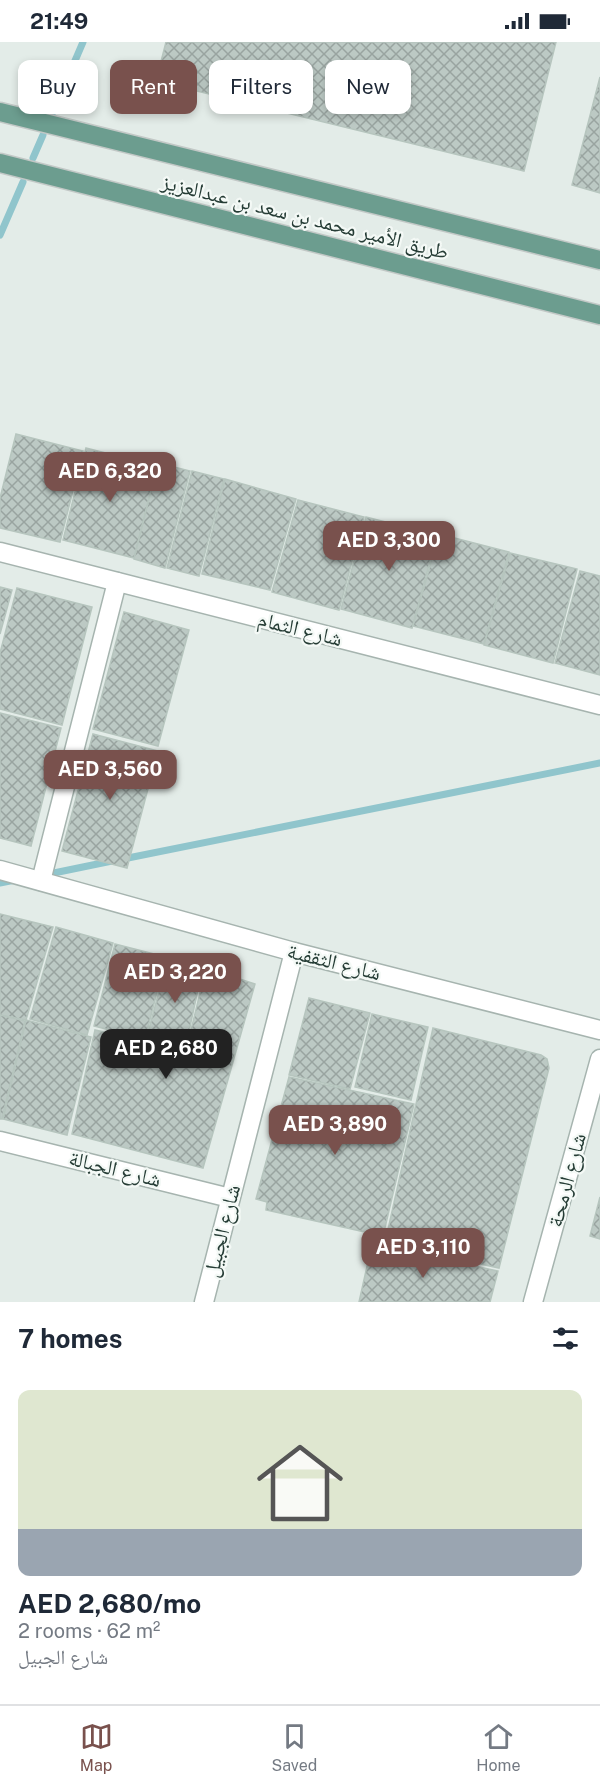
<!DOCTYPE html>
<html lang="en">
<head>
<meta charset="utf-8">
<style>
	:root { --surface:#fff; --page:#f2f2f3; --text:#1f2937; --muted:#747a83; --line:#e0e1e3; --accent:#79514d }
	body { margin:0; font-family:"Public Sans","Noto Naskh Arabic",sans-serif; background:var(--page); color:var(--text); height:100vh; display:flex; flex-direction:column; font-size:22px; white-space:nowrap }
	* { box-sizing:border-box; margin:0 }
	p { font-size:20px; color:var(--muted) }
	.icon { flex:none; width:33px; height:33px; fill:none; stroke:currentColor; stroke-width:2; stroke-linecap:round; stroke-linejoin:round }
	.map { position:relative; height:1260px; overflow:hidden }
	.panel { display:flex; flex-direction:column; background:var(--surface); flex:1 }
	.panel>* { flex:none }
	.hud { position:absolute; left:18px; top:18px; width:564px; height:54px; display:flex; gap:12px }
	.price { position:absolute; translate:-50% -51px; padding:0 14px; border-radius:12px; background:var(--accent); color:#fff; font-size:20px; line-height:39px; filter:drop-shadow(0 2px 3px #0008) }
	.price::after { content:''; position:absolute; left:50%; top:36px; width:18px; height:14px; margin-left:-9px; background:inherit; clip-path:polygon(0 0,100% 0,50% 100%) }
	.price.current { background:#222; color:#fff }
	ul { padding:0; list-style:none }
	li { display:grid; align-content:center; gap:12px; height:318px; padding:0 18px }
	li+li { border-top:2px solid var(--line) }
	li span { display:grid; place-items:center; height:186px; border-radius:12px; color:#555 }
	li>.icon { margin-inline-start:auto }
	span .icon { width:108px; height:108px; fill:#fffc; stroke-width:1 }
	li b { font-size:26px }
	h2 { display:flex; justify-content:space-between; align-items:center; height:72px; padding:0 18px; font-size:26px }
	.pill { padding:0 21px; border-radius:12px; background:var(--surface); box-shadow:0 3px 9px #0003; font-size:21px; line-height:54px }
	.pill.current { background:var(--accent); color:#fff }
	.status { display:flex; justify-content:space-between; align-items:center; height:42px; padding:0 30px; background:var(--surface); direction:ltr }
	.status svg { height:16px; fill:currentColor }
	.tab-bar { display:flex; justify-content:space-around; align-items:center; height:84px; border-top:2px solid var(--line); background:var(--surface); font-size:16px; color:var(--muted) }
	.tab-bar a { display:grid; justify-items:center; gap:3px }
	.tab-bar .current { color:var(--accent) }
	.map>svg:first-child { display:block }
</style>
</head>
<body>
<div class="status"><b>21:49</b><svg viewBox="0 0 49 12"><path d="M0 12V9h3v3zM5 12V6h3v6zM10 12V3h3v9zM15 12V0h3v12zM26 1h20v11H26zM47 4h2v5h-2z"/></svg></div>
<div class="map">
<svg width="600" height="1260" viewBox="0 0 600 1260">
	<defs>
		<pattern id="building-cross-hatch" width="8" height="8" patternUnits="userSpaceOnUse" patternTransform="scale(1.5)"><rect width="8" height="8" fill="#bcc9c4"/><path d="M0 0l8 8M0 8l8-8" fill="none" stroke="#99a4a0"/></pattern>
	</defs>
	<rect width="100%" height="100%" fill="#e3ece8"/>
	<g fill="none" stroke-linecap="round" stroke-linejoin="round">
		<g stroke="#90c5cc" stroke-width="7">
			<path d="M53,70L83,0"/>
			<path d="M33,116L43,93"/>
			<path d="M0,193L23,140"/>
			<path d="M123,817L600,721"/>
			<path d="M44,833L112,819"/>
			<path d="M0,841L15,838"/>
		</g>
	</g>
	<g fill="url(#building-cross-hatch)" stroke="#b6c5be" stroke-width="1.5">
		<path d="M166,0H556L524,129L156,39Z"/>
		<path d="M600,35V151L572,143Z"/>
		<path d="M16,392L83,409L60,500L0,486V456Z"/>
		<path d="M86,406L157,424L134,516L63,498Z"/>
		<path d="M158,421L190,429L165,526L134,517Z"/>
		<path d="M192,429L224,437L199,534L167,526Z"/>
		<path d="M225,437L296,457L270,548L202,532Z"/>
		<path d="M298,458L364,475L339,568L272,550Z"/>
		<path d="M366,475L437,493L412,586L341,567Z"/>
		<path d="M439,492L509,510L484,602L413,584Z"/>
		<path d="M510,511L577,527L553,621L484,603Z"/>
		<path d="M580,529L600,534V633L555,621Z"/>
		<path d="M0,545L12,548L0,592Z"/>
		<path d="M17,546L92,565L62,683L0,667V611Z"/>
		<path d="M124,570L189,588L158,704L93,687Z"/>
		<path d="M0,671L61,686L31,804L0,796Z"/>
		<path d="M93,692L158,709L127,826L62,809Z"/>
		<path d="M0,872L53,885L26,978L0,973Z"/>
		<path d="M56,885L113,901L87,993L30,977Z"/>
		<path d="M115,902L166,915L145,997L94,984Z"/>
		<path d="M168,916L203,924L185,1008L146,998Z"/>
		<path d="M206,926L255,942L203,1126L72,1092L95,988L186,1009Z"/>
		<path d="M309,956L370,971L350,1047L289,1033Z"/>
		<path d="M372,972L428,985L411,1058L355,1045Z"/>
		<path d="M0,973L25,979L2,1077H0Z"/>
		<path d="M26,978L91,995L67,1093L3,1077Z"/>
		<path d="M433,986L541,1013L547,1017L549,1026L499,1226L385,1201Z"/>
		<path d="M289,1035L414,1062L383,1194L266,1168L267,1160L256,1157Z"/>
		<path d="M600,1155V1197L590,1194Z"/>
		<path d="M372,1202L498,1229L490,1260H359Z"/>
	</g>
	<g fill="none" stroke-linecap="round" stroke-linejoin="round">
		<g stroke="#a6b4af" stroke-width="21">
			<g id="minor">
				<path d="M0,510L600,663"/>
				<path d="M0,828L294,910L600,988"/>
				<path d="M41,839L117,540"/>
				<path d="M0,1099L230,1156"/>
				<path d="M204,1260L294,910"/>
				<path d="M533,1260L600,1017"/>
			</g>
		</g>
		<g stroke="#c2c8c6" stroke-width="21">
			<g id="major">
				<path d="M0,70L600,218"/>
				<path d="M0,121L600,273"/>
			</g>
		</g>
		<use href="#minor" stroke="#fff" stroke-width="18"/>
		<use href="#major" stroke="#6c9d8f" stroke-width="18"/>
	</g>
	<g text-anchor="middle" stroke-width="4.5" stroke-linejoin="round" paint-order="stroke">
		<g font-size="21" fill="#253c35" stroke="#f4f9f6">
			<text transform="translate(305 175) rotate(14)" y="7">طريق الأمير محمد بن سعد بن عبدالعزيز</text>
			<text transform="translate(300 587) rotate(14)" y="7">شارع الثمام</text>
			<text transform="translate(334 920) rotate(14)" y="7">شارع الثقفية</text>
			<text transform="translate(115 1127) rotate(14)" y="7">شارع الجبالة</text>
			<text transform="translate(567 1138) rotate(-75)" y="7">شارع الرمحة</text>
			<text transform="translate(222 1189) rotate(-76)" y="7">شارع الجبيل</text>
		</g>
	</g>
</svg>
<b class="price" style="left:110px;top:461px">AED 6,320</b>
<b class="price" style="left:389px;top:530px">AED 3,300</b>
<b class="price" style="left:110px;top:759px">AED 3,560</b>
<b class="price" style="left:175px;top:962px">AED 3,220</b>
<b class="price current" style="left:166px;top:1038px">AED 2,680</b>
<b class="price" style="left:335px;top:1114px">AED 3,890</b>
<b class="price" style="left:423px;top:1237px">AED 3,110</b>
<div class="hud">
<a class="pill">Buy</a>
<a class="pill current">Rent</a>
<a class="pill">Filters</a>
<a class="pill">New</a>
</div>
</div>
<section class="panel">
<h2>7 homes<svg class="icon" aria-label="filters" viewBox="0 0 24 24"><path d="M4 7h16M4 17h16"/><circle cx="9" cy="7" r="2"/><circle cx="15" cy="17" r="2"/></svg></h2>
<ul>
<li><span style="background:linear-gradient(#dfe7d0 75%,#9aa5b1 0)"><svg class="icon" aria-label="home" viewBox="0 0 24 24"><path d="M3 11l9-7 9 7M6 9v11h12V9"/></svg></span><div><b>AED 2,680/mo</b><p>2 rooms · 62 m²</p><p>شارع الجبيل</p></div></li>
</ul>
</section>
<nav class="tab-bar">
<a class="current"><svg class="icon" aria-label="map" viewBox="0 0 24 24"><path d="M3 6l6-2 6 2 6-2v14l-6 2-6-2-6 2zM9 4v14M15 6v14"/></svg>Map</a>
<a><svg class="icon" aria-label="saved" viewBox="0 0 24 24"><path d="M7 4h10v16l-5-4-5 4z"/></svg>Saved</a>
<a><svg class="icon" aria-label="home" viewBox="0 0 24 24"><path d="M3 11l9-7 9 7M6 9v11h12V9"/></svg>Home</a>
</nav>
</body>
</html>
